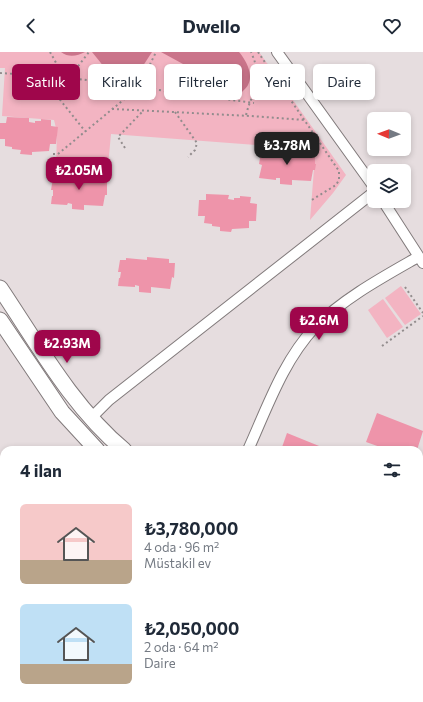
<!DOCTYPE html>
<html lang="tr">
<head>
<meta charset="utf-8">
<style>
	:root { --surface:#fff; --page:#f6f6f7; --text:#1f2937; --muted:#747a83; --accent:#9f064b }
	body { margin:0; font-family:Commissioner,sans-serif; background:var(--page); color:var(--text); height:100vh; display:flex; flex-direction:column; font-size:15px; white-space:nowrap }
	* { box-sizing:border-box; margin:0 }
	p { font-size:13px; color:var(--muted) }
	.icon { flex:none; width:22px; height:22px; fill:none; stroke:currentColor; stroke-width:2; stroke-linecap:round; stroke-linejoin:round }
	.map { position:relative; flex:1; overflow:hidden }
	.drawer { position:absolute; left:0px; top:394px; width:423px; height:256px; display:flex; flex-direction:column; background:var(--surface); border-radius:12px 12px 0 0; box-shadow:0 2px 6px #0003 }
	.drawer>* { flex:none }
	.guide { position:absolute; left:12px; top:12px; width:399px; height:36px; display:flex; gap:8px }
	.needle { width:26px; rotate:271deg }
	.controls { position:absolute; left:367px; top:60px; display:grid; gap:8px }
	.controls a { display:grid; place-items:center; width:44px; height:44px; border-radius:6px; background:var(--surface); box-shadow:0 2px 6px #0003; font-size:20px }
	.price { position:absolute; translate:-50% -34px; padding:0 9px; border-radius:8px; background:var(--accent); color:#fff; font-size:13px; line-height:26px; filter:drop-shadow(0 1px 2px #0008) }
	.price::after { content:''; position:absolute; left:50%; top:24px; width:12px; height:9px; margin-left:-6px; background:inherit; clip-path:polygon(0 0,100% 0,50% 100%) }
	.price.active { background:#222; color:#fff }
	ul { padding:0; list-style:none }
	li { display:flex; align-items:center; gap:12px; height:100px; padding:0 20px }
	li span { display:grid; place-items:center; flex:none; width:112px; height:80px; border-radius:6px; color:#555 }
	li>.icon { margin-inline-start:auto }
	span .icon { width:48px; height:48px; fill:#fffc; stroke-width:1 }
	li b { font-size:17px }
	h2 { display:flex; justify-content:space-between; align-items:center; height:48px; padding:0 20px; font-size:17px }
	.tag { padding:0 14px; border-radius:6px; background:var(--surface); box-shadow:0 2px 6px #0003; font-size:14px; line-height:36px }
	.tag.active { background:var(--accent); color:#fff }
	header { display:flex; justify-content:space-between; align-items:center; height:52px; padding:0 20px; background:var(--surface); font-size:18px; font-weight:700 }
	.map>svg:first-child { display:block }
</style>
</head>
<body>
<header><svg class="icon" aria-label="back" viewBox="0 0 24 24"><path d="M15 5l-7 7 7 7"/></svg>Dwello<svg class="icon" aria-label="heart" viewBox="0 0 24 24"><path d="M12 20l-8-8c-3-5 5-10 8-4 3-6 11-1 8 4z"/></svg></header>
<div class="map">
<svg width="423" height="650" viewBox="0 0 423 650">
	<rect width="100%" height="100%" fill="#e6dddf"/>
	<g fill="#f3b4c2">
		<path d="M0,0H259L346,123L333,141L310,168L315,104L308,97L111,82L107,125L56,118L57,80L54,68L2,64L5,16H0Z"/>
		<path d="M401,234L421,262L405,273L385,246Z"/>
		<path d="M383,247L403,275L387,286L368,258Z"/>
	</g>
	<g fill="#ca748a">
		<path d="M61,0H85C77,4 69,6 61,0Z"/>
		<path d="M92,0H152L137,23L121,27L109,21Z"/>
		<path d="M161,0H239C246,8 254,23 248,33C247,35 244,38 242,40H233L200,15L183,12Z"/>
	</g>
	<g fill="#ee94aa">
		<path d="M7,65L29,66V70L35,71V69H41V67L51,68V74L58,75L56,92H50L49,99L32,100V103L20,102L21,98L12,97V95L5,94V87H0V71H6Z"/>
		<path d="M268,98L288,101V98L310,100V103L315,104V112H316L315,118H313L311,129L292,128V133L280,132V126H276V128L259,126L262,113L259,112L261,100L267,101Z"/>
		<path d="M80,123L102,125L101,128L107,129V143H105L103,154L84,153V158L72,157V152L68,151L67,153L51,152L52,144H53V138H51L53,126H59V124L80,126Z"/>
		<path d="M206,142L229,143L228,147L234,148V146H240V144L251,145L250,151L257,152L256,169H249V176L232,177L231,180L220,179V175L212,174V172L204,171L205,164H198L199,148H206Z"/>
		<path d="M147,205L169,207V211H175L174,226L172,225L170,237L151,235V241L139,240V234L135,233V235L118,234L119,226H120L121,220H118L120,208H126V206L147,208Z"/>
		<path d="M377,361L423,379L417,398H382L383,396L366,390Z"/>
		<path d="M287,381L329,398H281Z"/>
	</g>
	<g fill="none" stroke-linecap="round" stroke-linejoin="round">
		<g stroke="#817a7b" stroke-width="12">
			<g id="minor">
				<path d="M277,0L374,135"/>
				<path d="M383,149L423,211"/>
				<path d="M92,365L109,348L374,140"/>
				<path d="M248,398C267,356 283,309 315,275C344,246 383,225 418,205"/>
				<path d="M419,532L423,533"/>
			</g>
		</g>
		<g stroke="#817a7b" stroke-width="17">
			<g id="secondary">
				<path d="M0,236C37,291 73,356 124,398"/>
				<path d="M0,268L62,360L97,398"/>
				<path d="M155,650L157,646"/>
			</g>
		</g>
		<g stroke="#928c8d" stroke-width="2" stroke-dasharray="2 3" stroke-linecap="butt">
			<path d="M50,0L64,25"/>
			<path d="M258,0L339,119V128L336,133L310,149"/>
			<path d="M0,21L64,25L254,51"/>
			<path d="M41,24L85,79"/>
			<path d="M69,26L89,0"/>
			<path d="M112,57L251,64L304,68"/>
			<path d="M175,60L197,91L195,98L188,105"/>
			<path d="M246,63C253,35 265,32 251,0"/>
			<path d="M125,96L118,85L143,59"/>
			<path d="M53,102H58L139,35L156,0"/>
			<path d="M405,235L423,261"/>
			<path d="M382,294L423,264"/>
		</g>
		<use href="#minor" stroke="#fff" stroke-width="10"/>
		<use href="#secondary" stroke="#fff" stroke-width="15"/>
	</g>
</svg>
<div class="controls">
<a><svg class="needle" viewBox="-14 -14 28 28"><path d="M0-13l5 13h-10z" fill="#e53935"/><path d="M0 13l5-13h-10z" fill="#747a83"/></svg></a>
<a><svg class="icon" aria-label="layers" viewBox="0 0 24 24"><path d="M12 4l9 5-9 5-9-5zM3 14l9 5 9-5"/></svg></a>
</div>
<b class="price active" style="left:287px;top:114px">₺3.78M</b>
<b class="price" style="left:79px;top:139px">₺2.05M</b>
<b class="price" style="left:319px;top:289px">₺2.6M</b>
<b class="price" style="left:67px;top:312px">₺2.93M</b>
<div class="guide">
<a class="tag active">Satılık</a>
<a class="tag">Kiralık</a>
<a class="tag">Filtreler</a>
<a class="tag">Yeni</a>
<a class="tag">Daire</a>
</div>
<section class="drawer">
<h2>4 ilan<svg class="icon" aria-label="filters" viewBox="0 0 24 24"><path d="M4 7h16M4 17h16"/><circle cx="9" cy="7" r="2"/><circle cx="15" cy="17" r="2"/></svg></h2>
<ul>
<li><span style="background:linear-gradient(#f6c9c9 70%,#b9a48a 0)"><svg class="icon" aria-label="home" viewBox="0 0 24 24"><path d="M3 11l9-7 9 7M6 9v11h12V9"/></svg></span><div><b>₺3,780,000</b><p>4 oda · 96 m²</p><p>Müstakil ev</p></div></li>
<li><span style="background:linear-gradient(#bfe0f5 75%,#b9a48a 0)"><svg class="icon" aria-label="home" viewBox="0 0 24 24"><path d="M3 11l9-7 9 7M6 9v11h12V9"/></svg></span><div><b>₺2,050,000</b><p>2 oda · 64 m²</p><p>Daire</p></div></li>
</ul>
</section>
</div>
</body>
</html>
